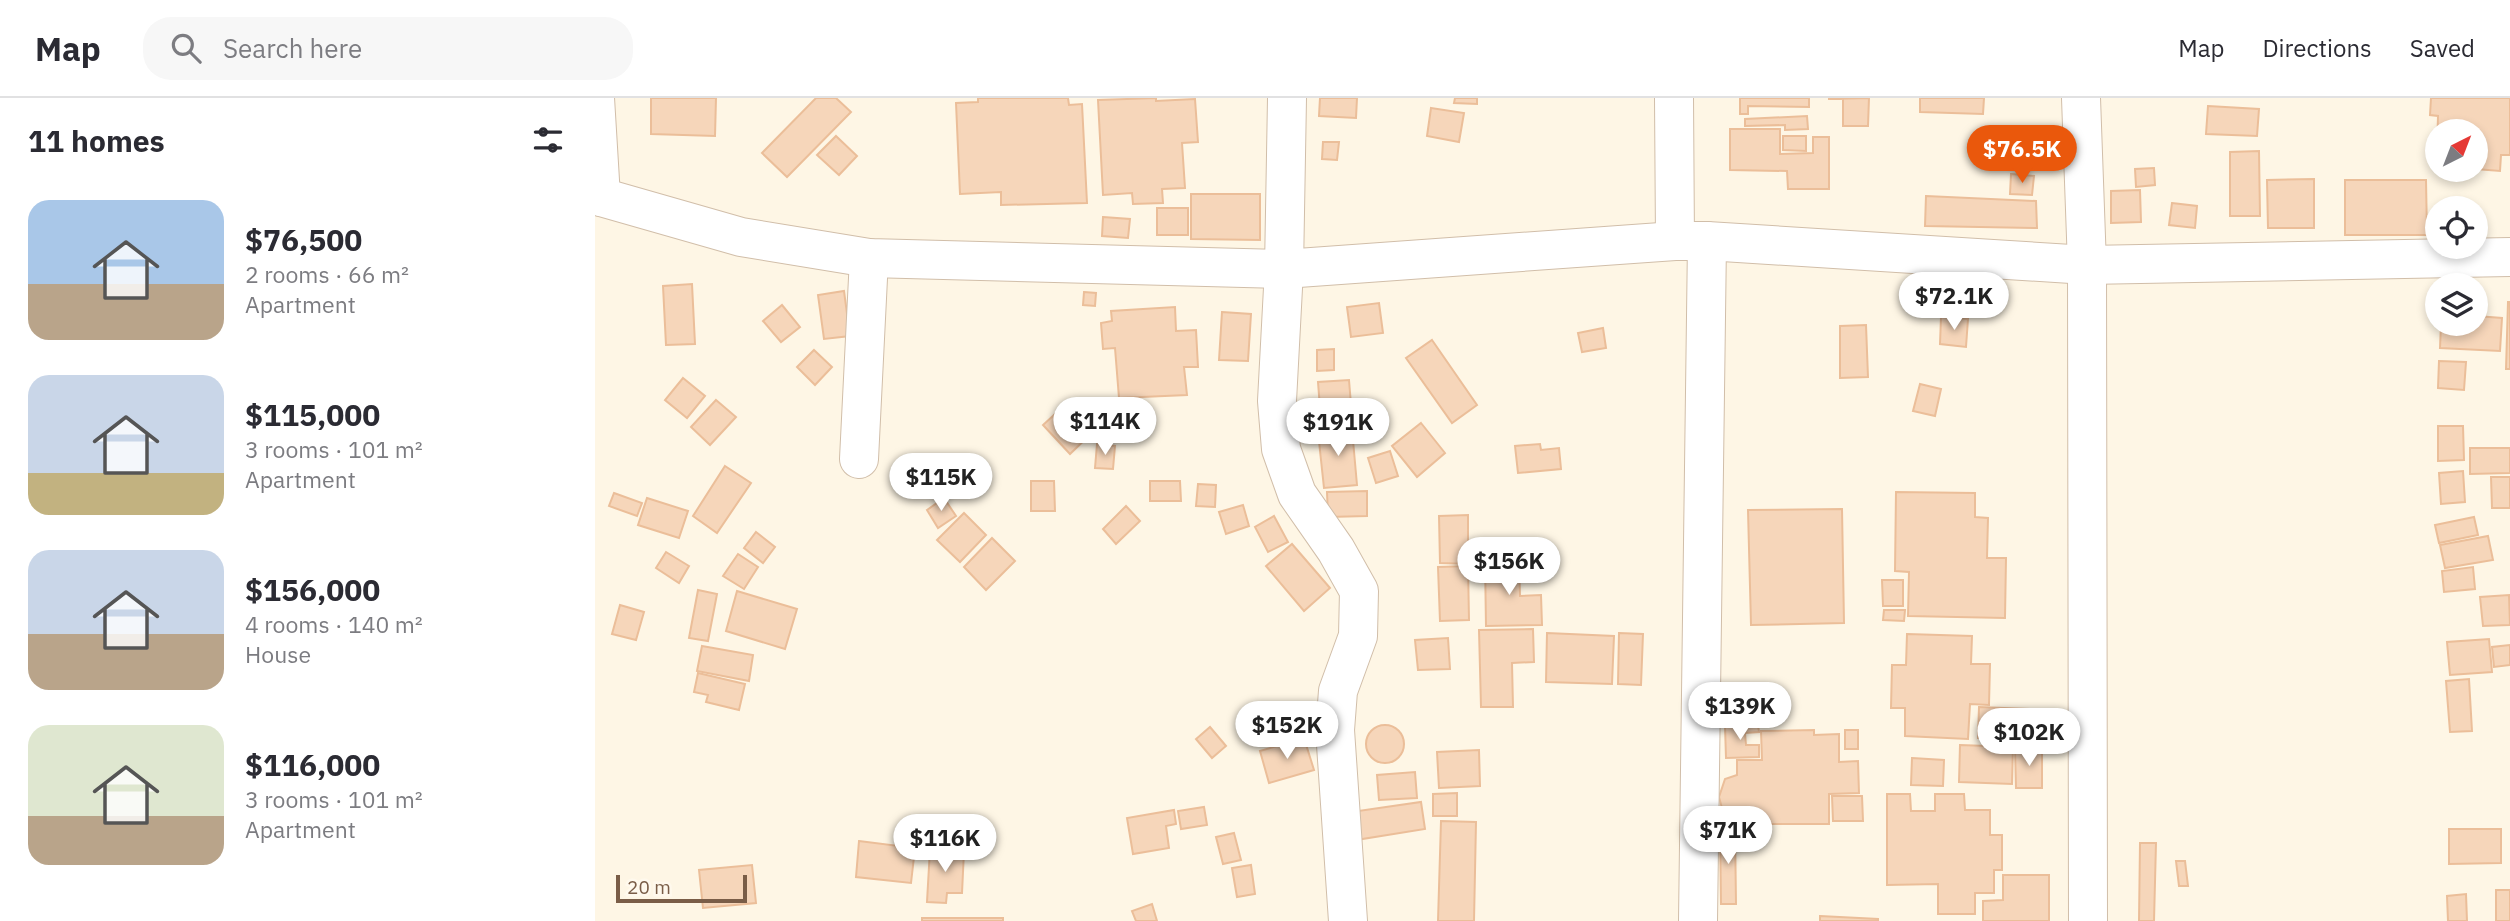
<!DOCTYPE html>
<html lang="en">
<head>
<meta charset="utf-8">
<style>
	:root { --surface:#fff; --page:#f7f7f7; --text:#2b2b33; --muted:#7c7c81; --line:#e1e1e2; --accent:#ea580c }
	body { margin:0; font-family:"IBM Plex Sans",sans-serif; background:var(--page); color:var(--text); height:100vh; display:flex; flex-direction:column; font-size:26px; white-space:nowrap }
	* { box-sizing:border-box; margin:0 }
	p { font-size:23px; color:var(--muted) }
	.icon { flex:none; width:38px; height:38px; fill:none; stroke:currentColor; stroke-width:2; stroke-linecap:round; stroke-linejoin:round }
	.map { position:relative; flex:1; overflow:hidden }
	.side { display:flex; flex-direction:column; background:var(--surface); width:595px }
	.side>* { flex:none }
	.needle { width:46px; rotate:42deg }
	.tools { position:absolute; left:1830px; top:21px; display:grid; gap:14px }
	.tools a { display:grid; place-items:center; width:63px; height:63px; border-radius:50%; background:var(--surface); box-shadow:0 4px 10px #0003; font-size:35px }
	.scale { position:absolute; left:21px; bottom:18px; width:131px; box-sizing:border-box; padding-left:7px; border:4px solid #7a5d47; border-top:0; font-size:19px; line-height:24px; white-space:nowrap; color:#7a5d47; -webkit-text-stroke:5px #fff9ed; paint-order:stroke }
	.price { position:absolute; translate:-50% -60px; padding:0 16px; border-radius:24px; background:#fff; color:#222; font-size:23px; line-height:46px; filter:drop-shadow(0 2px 4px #0008) }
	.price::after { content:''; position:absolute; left:50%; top:42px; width:21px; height:16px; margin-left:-10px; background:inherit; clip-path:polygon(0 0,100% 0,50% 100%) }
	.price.on { background:var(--accent); color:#fff }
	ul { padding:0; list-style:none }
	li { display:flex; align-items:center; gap:21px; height:175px; padding:0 28px }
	li span { display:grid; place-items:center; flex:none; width:196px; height:140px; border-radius:21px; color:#555 }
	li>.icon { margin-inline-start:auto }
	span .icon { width:84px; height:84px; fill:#fffc; stroke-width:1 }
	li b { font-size:30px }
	h2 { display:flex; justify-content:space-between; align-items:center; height:84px; padding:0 28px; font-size:30px }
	header { display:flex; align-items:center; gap:42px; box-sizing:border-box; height:98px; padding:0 35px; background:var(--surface); border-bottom:2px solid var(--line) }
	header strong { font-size:33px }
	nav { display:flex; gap:38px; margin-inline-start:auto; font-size:24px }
	.search { width:490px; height:63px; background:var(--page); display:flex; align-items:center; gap:18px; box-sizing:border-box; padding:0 24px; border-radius:28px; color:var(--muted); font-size:26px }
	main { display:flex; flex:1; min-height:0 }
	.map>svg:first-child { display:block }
</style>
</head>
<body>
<header>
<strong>Map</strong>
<div class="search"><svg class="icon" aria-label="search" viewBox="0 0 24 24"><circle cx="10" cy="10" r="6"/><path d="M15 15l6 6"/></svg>Search here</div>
<nav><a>Map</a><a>Directions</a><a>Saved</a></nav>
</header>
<main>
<section class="side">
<h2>11 homes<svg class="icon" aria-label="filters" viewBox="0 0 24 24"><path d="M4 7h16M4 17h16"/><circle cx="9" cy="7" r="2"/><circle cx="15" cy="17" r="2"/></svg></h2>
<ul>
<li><span style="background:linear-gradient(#a9c7e8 60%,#b9a48a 0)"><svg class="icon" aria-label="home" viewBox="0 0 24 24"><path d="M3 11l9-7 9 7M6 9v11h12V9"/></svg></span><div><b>$76,500</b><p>2 rooms · 66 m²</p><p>Apartment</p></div></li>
<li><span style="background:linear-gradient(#c9d6e8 70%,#c2b280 0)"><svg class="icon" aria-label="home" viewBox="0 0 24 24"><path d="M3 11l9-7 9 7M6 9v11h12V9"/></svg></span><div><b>$115,000</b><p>3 rooms · 101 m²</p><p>Apartment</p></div></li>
<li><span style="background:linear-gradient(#c9d6e8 60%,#b9a48a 0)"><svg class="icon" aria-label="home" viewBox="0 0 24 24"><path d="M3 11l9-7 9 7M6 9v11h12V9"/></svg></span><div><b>$156,000</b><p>4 rooms · 140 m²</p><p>House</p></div></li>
<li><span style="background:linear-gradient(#dfe7d0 65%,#b9a48a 0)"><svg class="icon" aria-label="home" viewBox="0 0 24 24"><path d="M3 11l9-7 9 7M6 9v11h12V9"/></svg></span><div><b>$116,000</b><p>3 rooms · 101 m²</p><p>Apartment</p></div></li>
</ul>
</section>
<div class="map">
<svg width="1915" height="823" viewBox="0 0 1915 823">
	<rect width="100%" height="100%" fill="#fef6e5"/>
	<g fill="#f6d6ba" stroke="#ebbe99" stroke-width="2">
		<path d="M56,0H121L120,38L56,36Z"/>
		<path d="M221,0H241L256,14L192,79L167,55Z"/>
		<path d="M383,0H473L474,7L487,6L492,105L406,107V94L365,96L361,5L383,4Z"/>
		<path d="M561,0V3L600,1L603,44L587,45L590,90L567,91L568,105L538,106L537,95L508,97L503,2Z"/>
		<path d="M725,0H762L761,20L724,18Z"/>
		<path d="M860,0H882V6L859,5Z"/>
		<path d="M1145,0H1214V9L1153,8V16H1145Z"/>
		<path d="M1274,0L1273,28H1248V1H1233Z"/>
		<path d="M1325,0H1389L1388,16L1325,14Z"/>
		<path d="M1836,0H1915V57H1906L1905,73L1881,71V33H1843L1842,52L1843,18L1835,17Z"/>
		<path d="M1613,8L1664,11L1662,38L1611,36Z"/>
		<path d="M836,10L869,15L864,44L832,38Z"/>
		<path d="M1212,18L1213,31L1190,32V27L1150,28V21Z"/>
		<path d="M1135,31H1185V56L1218,55V39H1234V91H1193L1192,73L1135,72Z"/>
		<path d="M241,38L262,58L244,77L222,57Z"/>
		<path d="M1188,38H1211V53L1188,52Z"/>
		<path d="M728,44H744L742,62L727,61Z"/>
		<path d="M1664,53L1665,118H1635V54Z"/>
		<path d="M1559,70L1560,87L1541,89L1540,71Z"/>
		<path d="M1416,76L1439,78L1437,97L1415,96Z"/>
		<path d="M1719,81V130H1673L1672,82Z"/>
		<path d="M1750,82H1831L1832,137H1750Z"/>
		<path d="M1545,92L1546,124L1516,125V93Z"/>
		<path d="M596,96H665V142L596,141Z"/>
		<path d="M1331,98L1441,103L1442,130L1330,128Z"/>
		<path d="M1577,105L1602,108L1600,130L1574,127Z"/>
		<rect x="562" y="110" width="31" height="27"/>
		<path d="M508,119L535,121L533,140L507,138Z"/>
		<path d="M97,186L100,246L71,247L68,188Z"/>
		<path d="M249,193L255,238L229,241L223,197Z"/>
		<path d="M489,194L501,195L500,208L488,207Z"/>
		<path d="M1913,204H1915V271H1911Z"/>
		<path d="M784,205L788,235L756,239L752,209Z"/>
		<path d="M187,207L205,229L186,244L168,223Z"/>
		<path d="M580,209L581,233L601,232L603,269H589L592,297L524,300L520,250L508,251L506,225L517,223L516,213Z"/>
		<path d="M627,214L656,216L653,263L624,262Z"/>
		<path d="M1881,218L1907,220L1905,253L1845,250L1846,226H1881Z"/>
		<path d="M1346,219L1373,221L1371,249L1345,246Z"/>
		<path d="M1271,227L1273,279L1245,280V228Z"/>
		<path d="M1008,230L1011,250L987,254L983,235Z"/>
		<path d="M837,242L882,307L857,325L811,260Z"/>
		<path d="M739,251V272L722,273V252Z"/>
		<path d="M219,252L237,269L220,287L202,269Z"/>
		<path d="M1844,263L1871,264L1869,292L1843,290Z"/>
		<path d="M88,280L110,298L92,320L70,302Z"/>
		<path d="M754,282L757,319L740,320L739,308L725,310L723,284Z"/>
		<path d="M1325,286L1346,291L1340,318L1318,313Z"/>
		<path d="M121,302L141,319L115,347L96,329Z"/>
		<path d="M472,305L499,333L475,356L448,327Z"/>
		<path d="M826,325L850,355L822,379L797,348Z"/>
		<path d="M1843,328H1868L1869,362L1843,363Z"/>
		<path d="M757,331L762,387L729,390L723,334Z"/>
		<path d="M502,346L520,348L518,371L500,370Z"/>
		<path d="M945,346L946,352L964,350L966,371L923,375L920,348Z"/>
		<path d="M1875,350H1915V375L1875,376Z"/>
		<path d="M795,353L803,378L781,385L773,360Z"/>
		<path d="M130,368L156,385L122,435L98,418Z"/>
		<path d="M1868,373L1870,404L1846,406L1844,375Z"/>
		<path d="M1896,379H1915V410H1897Z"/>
		<path d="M436,383H459L460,413H436Z"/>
		<path d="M555,383H585L586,403H555Z"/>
		<path d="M603,386L621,387L620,409L601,408Z"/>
		<path d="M772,393V418L733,419L732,394Z"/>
		<path d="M1301,394L1380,395V419L1393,420L1392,460H1411L1410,520L1313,518L1314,474L1300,473Z"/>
		<path d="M19,395L47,405L42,418L14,408Z"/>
		<path d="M52,400L93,413L84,440L43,427Z"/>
		<path d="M349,400L361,418L343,430L332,412Z"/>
		<path d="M648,407L654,428L631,436L624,414Z"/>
		<path d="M531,408L545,423L521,446L508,431Z"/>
		<path d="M1247,411L1249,525L1156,527L1153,412Z"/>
		<path d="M369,415L391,437L365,464L342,442Z"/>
		<path d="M873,417V466L845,465L844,418Z"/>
		<path d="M679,418L693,444L673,454L660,429Z"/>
		<path d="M1879,419L1883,437L1844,445L1840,427Z"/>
		<path d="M161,434L180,449L168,465L149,450Z"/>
		<path d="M1893,438L1898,462L1850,470L1845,447Z"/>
		<path d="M397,440L420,463L391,492L369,469Z"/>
		<path d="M697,446L735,490L709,513L671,468Z"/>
		<path d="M71,454L94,468L84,485L61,470Z"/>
		<path d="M143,456L163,469L149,491L128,478Z"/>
		<path d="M924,461L925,498L946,497L947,527L891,528L890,462Z"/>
		<path d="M873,468L874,522L845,523L843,469Z"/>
		<path d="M1878,469L1880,491L1849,494L1847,473Z"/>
		<path d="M1287,482H1308V508H1288Z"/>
		<path d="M103,492L122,496L113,543L94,540Z"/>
		<path d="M142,493L202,511L190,551L131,533Z"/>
		<path d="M1914,497L1915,527L1888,528L1885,499Z"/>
		<path d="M25,507L49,514L41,542L17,536Z"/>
		<path d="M1289,512H1310L1309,523L1288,522Z"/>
		<path d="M938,531L939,564L917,565L918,609H886L884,532Z"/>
		<path d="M952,535L1019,538L1017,586L951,584Z"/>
		<path d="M1024,535L1048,536L1046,587L1023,586Z"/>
		<path d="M1312,536L1377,538L1376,566H1395L1394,607L1375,606L1373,641L1310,638V610H1296L1297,567H1311Z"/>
		<path d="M853,540L855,571L823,572L820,542Z"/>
		<path d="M1894,541L1897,574L1855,577L1852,544Z"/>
		<path d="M1915,547V567L1899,569L1897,549Z"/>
		<path d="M107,548L158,557L154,583L102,573Z"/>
		<path d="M103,575L150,586L144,612L111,604L113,597L99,594Z"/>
		<path d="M1874,581L1877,633L1855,634L1851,583Z"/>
		<path d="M1384,609L1434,611V641L1383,640Z"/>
		<circle cx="790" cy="646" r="19"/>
		<path d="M1163,627L1164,634L1150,635L1151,647H1164V659L1131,660L1130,628Z"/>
		<path d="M615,629L631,648L617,660L601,641Z"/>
		<path d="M1219,632V637L1244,636V664L1263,663L1264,695L1234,696V726H1155L1154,718H1143L1128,714L1124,699L1130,681L1142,677V662H1167L1166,633Z"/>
		<rect x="1250" y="632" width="13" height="19"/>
		<path d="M709,640L719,672L674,685L665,653Z"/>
		<path d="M1365,647L1418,649L1417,686L1364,684Z"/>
		<path d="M1420,650H1447V690H1421Z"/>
		<path d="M884,652L885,688L844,690L842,654Z"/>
		<path d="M1317,660L1349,662L1348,688L1316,687Z"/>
		<path d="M820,674L822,700L784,702L782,677Z"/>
		<path d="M862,695V718H838V696Z"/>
		<path d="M1292,696H1315L1316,713H1340V696H1369L1370,712H1395V737H1407V772H1399V795H1380V816H1343V786L1292,787Z"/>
		<path d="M1237,698H1267L1268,723H1238Z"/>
		<path d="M826,704L830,731L761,742L756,714Z"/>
		<path d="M609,709L612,727L586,731L583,713Z"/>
		<path d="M579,712L581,726L571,728L574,750L538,756L532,720Z"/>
		<path d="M846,723L881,724L879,823H843Z"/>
		<path d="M1140,730L1141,806H1126L1125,731Z"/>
		<path d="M1854,731H1906V765L1854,766Z"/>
		<path d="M639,735L646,762L628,766L621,739Z"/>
		<path d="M264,743L320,750L316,785L261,779Z"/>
		<path d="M1545,745H1561L1559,823H1544Z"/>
		<path d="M335,751L369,753L367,795H352L351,805L332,804Z"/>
		<path d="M1581,763H1590L1593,788H1584Z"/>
		<path d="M157,767L161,805L108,810L104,772Z"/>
		<path d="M656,767L660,796L642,799L637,770Z"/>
		<path d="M1408,777H1454V823H1388V803L1408,802Z"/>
		<rect x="1901" y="792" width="14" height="31"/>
		<path d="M1871,796L1872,823H1853L1852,798Z"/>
		<path d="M557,806L562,823H541L537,813Z"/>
		<path d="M1225,818L1283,821V823H1225Z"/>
		<rect x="327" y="820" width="81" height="3"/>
	</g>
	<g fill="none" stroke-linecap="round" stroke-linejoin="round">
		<g stroke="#d1bea9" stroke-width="40">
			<g id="minor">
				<path d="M692,0L689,171L682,303L686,351L702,396L741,452L764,493L763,538L743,593L740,632L753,823"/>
				<path d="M1079,0L1080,143"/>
				<path d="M1486,0L1492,167L1493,823"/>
				<path d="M0,97L6,99L0,0"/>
				<path d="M6,99L146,139L274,160L689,171L1080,143H1112L1492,167L1915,159"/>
				<path d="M264,361L274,160"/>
				<path d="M1103,823L1112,143"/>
			</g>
		</g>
		<use href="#minor" stroke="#fff" stroke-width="38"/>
	</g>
</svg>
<div class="tools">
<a><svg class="needle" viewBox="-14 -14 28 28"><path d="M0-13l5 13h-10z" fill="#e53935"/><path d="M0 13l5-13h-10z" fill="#7c7c81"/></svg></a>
<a><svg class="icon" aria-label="locate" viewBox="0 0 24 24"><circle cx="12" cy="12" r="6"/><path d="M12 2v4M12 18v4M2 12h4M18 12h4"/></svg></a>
<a><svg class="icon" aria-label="layers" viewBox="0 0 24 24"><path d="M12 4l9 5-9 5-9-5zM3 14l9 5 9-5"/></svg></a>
</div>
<div class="scale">20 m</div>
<b class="price on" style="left:1427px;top:87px">$76.5K</b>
<b class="price" style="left:1359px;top:234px">$72.1K</b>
<b class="price" style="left:510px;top:359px">$114K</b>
<b class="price" style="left:743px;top:360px">$191K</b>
<b class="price" style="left:346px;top:415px">$115K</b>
<b class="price" style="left:914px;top:499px">$156K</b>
<b class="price" style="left:1145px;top:644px">$139K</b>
<b class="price" style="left:692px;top:663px">$152K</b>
<b class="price" style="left:1434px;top:670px">$102K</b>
<b class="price" style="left:1133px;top:768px">$71K</b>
<b class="price" style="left:350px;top:776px">$116K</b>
</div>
</main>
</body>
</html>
